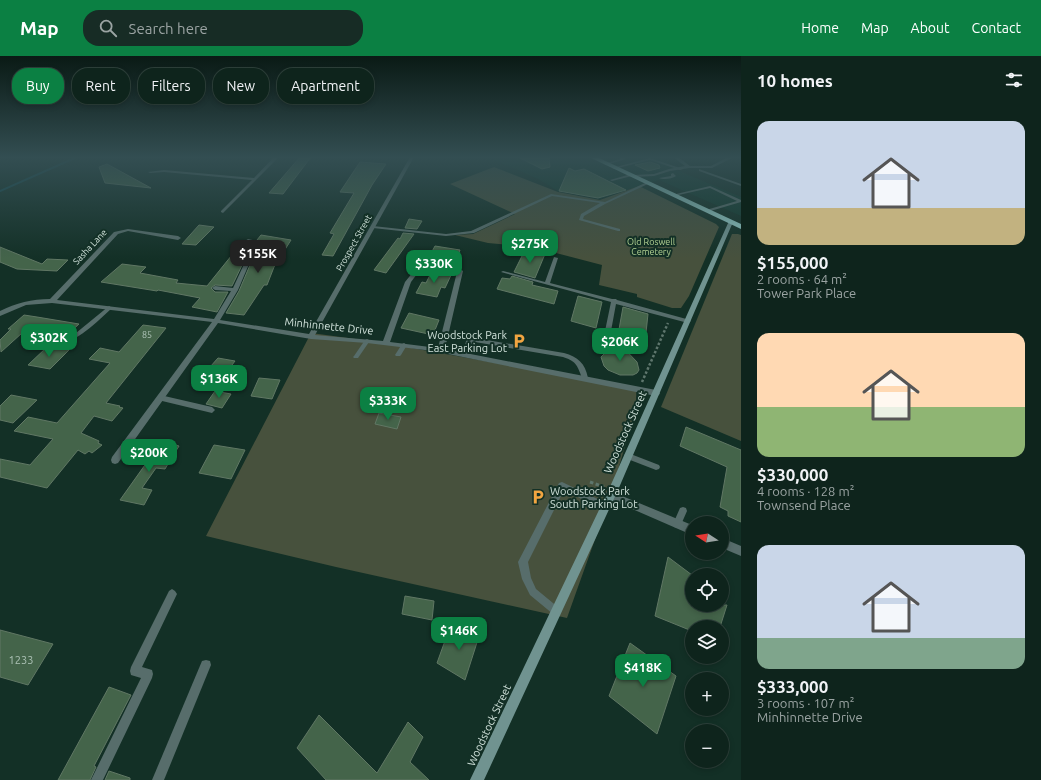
<!DOCTYPE html>
<html lang="en">
<head>
<meta charset="utf-8">
<style>
	:root { --surface:#0e241c; --page:#172c25; --text:#f1f3f6; --muted:#9ba4a3; --line:#2e413b; --accent:#0b8043 }
	body { margin:0; font-family:Ubuntu,sans-serif; background:var(--page); color:var(--text); height:100vh; display:flex; flex-direction:column; font-size:15px; white-space:nowrap }
	* { box-sizing:border-box; margin:0 }
	p { font-size:13px; color:var(--muted) }
	.icon { flex:none; width:22px; height:22px; fill:none; stroke:currentColor; stroke-width:2; stroke-linecap:round; stroke-linejoin:round }
	.map { position:relative; flex:1; overflow:hidden }
	.panel { display:flex; flex-direction:column; background:var(--surface); width:300px }
	.panel>* { flex:none }
	.hud { position:absolute; left:12px; top:12px; width:380px; height:36px; display:flex; gap:8px }
	.needle { width:26px; rotate:282deg }
	.controls { position:absolute; left:685px; top:460px; display:grid; gap:8px }
	.controls a { display:grid; place-items:center; width:44px; height:44px; border-radius:50%; background:var(--surface); box-shadow:0 2px 6px #0003,0 0 0 1px var(--line); font-size:20px }
	.price { position:absolute; translate:-50% -34px; padding:0 9px; border-radius:8px; background:var(--accent); color:#fff; font-size:13px; line-height:26px; filter:drop-shadow(0 1px 2px #0008) }
	.price::after { content:''; position:absolute; left:50%; top:24px; width:12px; height:9px; margin-left:-6px; background:inherit; clip-path:polygon(0 0,100% 0,50% 100%) }
	.price.active { background:#222; color:#fff }
	ul { padding:0; list-style:none }
	li { display:grid; align-content:center; gap:8px; height:212px; padding:0 16px }
	li span { display:grid; place-items:center; height:124px; border-radius:12px; color:#555 }
	li>.icon { margin-inline-start:auto }
	span .icon { width:72px; height:72px; fill:#fffc; stroke-width:1 }
	li b { font-size:17px }
	h2 { display:flex; justify-content:space-between; align-items:center; height:48px; padding:0 16px; font-size:17px }
	.chip { padding:0 14px; border-radius:16px; background:var(--surface); box-shadow:0 2px 6px #0003,0 0 0 1px var(--line); font-size:14px; line-height:36px }
	.chip.active { background:var(--accent); color:#fff }
	header { display:flex; align-items:center; gap:24px; box-sizing:border-box; height:56px; padding:0 20px; background:var(--accent); color:#fff }
	header strong { font-size:19px }
	nav { display:flex; gap:22px; margin-inline-start:auto; font-size:14px }
	.search { width:280px; height:36px; background:var(--page); display:flex; align-items:center; gap:10px; box-sizing:border-box; padding:0 14px; border-radius:16px; color:var(--muted); font-size:15px }
	main { display:flex; flex:1; min-height:0 }
	.map>svg:first-child { display:block }
</style>
</head>
<body>
<header>
<strong>Map</strong>
<div class="search"><svg class="icon" aria-label="search" viewBox="0 0 24 24"><circle cx="10" cy="10" r="6"/><path d="M15 15l6 6"/></svg>Search here</div>
<nav><a>Home</a><a>Map</a><a>About</a><a>Contact</a></nav>
</header>
<main>
<div class="map">
<svg width="741" height="724" viewBox="0 0 741 724">
	<rect width="100%" height="100%" fill="#133026"/>
	<path fill="#11392d" d="M488,101H661L677,114L741,141V160L659,124L599,143L558,135L538,123Z"/>
	<g fill="#47513d">
		<path d="M494,111L558,136L600,144L639,130L716,168L719,171L689,240L681,252H672L637,241V238L599,229L602,209L533,191L488,187L455,179L473,178L515,158L450,128Z"/>
		<path d="M732,178H738L741,179V385L661,351Z"/>
		<path d="M311,277L378,286L636,332C638,354 629,376 623,397C607,453 586,508 567,562L336,511L206,480Z"/>
	</g>
	<g fill="none" stroke-linecap="round" stroke-linejoin="round">
		<path stroke="#154d55" stroke-width="2" d="M0,135L77,101"/>
	</g>
	<g fill="#44644a" stroke="#607764">
		<path d="M300,101H311L283,138L269,137Z"/>
		<path d="M518,101H549L550,111L542,113Z"/>
		<path d="M360,106L386,108L372,129L333,200L322,199L334,178L330,177L354,137L340,136Z"/>
		<path d="M650,106L659,109L660,112L648,115L635,109Z"/>
		<path d="M107,108L151,132L105,127L99,111Z"/>
		<path d="M569,112L575,115L584,113L626,134L598,142L559,135Z"/>
		<path d="M409,163L422,165L417,173L405,172Z"/>
		<path d="M199,169L214,171L196,189L182,188Z"/>
		<path d="M403,177L414,178L386,217L374,214L398,182L400,183Z"/>
		<path d="M261,179L291,184L274,211L267,229H264L244,259L226,257L239,235L250,209L271,188L257,184Z"/>
		<path d="M245,188L260,190L244,205L232,230L215,229L211,232L215,236H228L217,256L192,251L200,242L158,234L157,235L101,226L122,208L146,211L140,217L178,224L176,227L207,230L240,189L243,190Z"/>
		<path d="M435,190L460,194L454,211L436,208L439,202L429,201Z"/>
		<path d="M0,191L42,208L47,203L68,204L57,215L17,213L0,206Z"/>
		<path d="M525,194L545,198L535,222L514,216Z"/>
		<path d="M432,215L452,217L445,232L441,231L437,241L416,237L422,226L426,227Z"/>
		<path d="M512,220L533,226L532,229L558,235L554,248L497,233L502,222L510,223Z"/>
		<path d="M578,240L602,246L596,272L571,265Z"/>
		<path d="M623,251L648,258L645,286L618,279Z"/>
		<path d="M409,257L439,264L433,279L401,272Z"/>
		<path d="M24,259L37,261L79,268L63,283L22,277L1,296L0,284L11,273H8Z"/>
		<path d="M143,269L166,272L106,347L120,350L119,351L123,352L112,365L94,360L81,377L99,385L98,387L102,389L92,397L89,395L85,398L78,394L47,432L0,421V403L30,409L53,383L14,375L28,361L57,367L110,307L89,303L100,292L119,296Z"/>
		<path d="M617,285L637,306L639,314L637,317L633,319H620L608,314L604,310L601,301L606,296L615,294Z"/>
		<path d="M47,291L69,294L50,313L28,309Z"/>
		<path d="M218,302L235,305L226,317L212,315L214,311H210Z"/>
		<path d="M259,322L280,324L272,343L251,340Z"/>
		<path d="M215,335L231,338L222,352L206,348Z"/>
		<path d="M11,339L37,344L13,367L0,364V350Z"/>
		<path d="M379,357L401,361L397,373L375,368Z"/>
		<path d="M686,371L741,394V466L728,460V455L720,451L727,411L680,390Z"/>
		<path d="M162,385L179,390L165,413L156,412L142,432L152,434L144,449L120,444Z"/>
		<path d="M214,389L245,394L231,423L199,417Z"/>
		<path d="M668,501L692,519V549H727L720,571H692V575L655,560Z"/>
		<path d="M405,540L434,545L432,564L402,558Z"/>
		<path d="M458,566L480,577L465,624L437,607L446,582L451,585Z"/>
		<path d="M0,574L53,588L28,629L0,621Z"/>
		<path d="M630,587L676,620L657,678L609,640Z"/>
		<path d="M109,631L131,639L94,710L96,711L90,724H58Z"/>
		<path d="M319,659L377,717L408,666L423,681L410,706L429,724H326L297,692Z"/>
		<path d="M109,715L130,722V724H105Z"/>
	</g>
	<g fill="none" stroke-linecap="round" stroke-linejoin="round">
		<path stroke="#5e766d" stroke-width="2.5" stroke-dasharray="2.5 2" stroke-linecap="butt" d="M642,326L668,267"/>
		<path stroke="#5e766d" stroke-width="3" stroke-dasharray="3.5 2.5" stroke-linecap="butt" d="M590,426L604,431"/>
		<g fill="#576d6b" fill-rule="evenodd">
			<path d="M620,101L626,103L606,109L604,108L620,103Z"/>
			<path d="M650,102L683,113L680,114L650,104L614,113L612,112Z"/>
			<path d="M631,118L632,120L612,125L610,124Z"/>
			<path d="M647,126L650,127L605,148L584,160L583,163L620,173V175H618L579,164L581,158L600,147L552,140L474,177L446,180L373,172L371,171L373,170L446,178L471,175L551,138L605,146Z"/>
			<path d="M710,130L741,144V146L707,156L705,155L706,154L737,145L710,132L674,140L672,139Z"/>
			<path d="M554,201L558,202L550,227L612,243H616L617,244L690,264L691,265L688,267L616,248L611,275L608,277L605,275L611,246L501,216L503,215L545,226Z"/>
			<path d="M109,250L112,252L111,253C91,271 73,291 45,289C40,289 34,289 30,286L33,284L52,285L63,284L76,277Z"/>
			<path d="M475,282L564,297C578,301 585,307 588,322L587,324H583C577,310 578,306 563,301L475,286L472,287L468,300H464L463,299L466,285L467,284Z"/>
			<path d="M367,283L369,284V286L358,302H354L353,301L354,300L365,284Z"/>
			<path d="M404,287L407,289L401,299L400,300H396L395,299L402,288Z"/>
			<path d="M160,339L212,351L215,354L212,357L158,344L157,342Z"/>
			<path d="M628,397L659,409L660,411L659,413L656,414L625,402L624,400L625,398Z"/>
			<path d="M562,426L608,448L609,451L608,454L605,455L564,434L528,506L531,522L536,533L559,552L561,555L559,558L556,560L553,558L530,539L522,523L518,506L559,427Z"/>
			<path d="M683,451L686,452L687,455L680,471L677,472L674,471L673,468L680,452Z"/>
			<path d="M172,533L175,535L177,538L142,611L152,614L153,618L152,622L103,724H91L141,622L131,619L130,615L131,611L169,535Z"/>
			<path d="M206,604L210,605L211,609L164,724H152L202,605Z"/>
		</g>
		<g fill="#576d6b" fill-rule="evenodd">
			<path d="M274,101H279L223,157L221,156V155L252,124L164,116L150,117L148,116L164,114L254,122Z"/>
			<path d="M410,101H414L315,279L383,285L405,226L413,216L421,212L431,209L460,213L463,215L445,293L656,334L660,337L659,339L656,340L433,295L367,287L311,283L218,267L118,407L115,408L112,407L111,404L112,401L212,266L52,247L26,249L0,260V255C16,247 32,243 50,243L114,176L128,173L178,180L181,182L178,184L128,175L118,178L57,244L214,263L231,235L215,234L212,232L215,230L233,232L245,206L263,189L246,186L245,185L248,183L270,188L249,208L238,234L220,264L309,278ZM431,213L457,216L438,292L390,286L411,226L417,218Z"/>
			<path d="M673,101H678L690,110H711L728,101H734L712,112H689L670,115L654,120L633,121L631,120L633,119L654,118L669,113L685,110Z"/>
			<path d="M699,113L741,128V130L699,115Z"/>
			<path d="M673,117L676,120C672,123 663,124 659,122L671,120V118Z"/>
			<path d="M610,435L692,469V479L607,442L605,439L607,436Z"/>
			<path d="M722,482L741,490V500L722,492Z"/>
		</g>
		<path fill="#709390" fill-rule="evenodd" d="M729,165L733,166L618,434L484,724H470L609,433Z"/>
		<path fill="#94cbc6" fill-rule="evenodd" d="M589,101H597L741,168V173Z"/>
	</g>
	<linearGradient id="sky" x2="0" y2="1"><stop stop-color="#0a1a15"/><stop offset="0.5" stop-color="#334e52"/><stop offset="1" stop-color="#334e52" stop-opacity="0"/></linearGradient>
	<rect width="741" height="203" fill="url(#sky)"/>
	<defs>
		<g id="parking-bare" transform="scale(1.2)"><path d="M-3.5-5.5H1a3.5 3.5 0 0 1 0 7H-1V5.5H-3.5ZM-1-3.4V-.6H.8a1.4 1.4 0 0 0 0-2.8Z" fill="#f2a541" stroke="#133026" stroke-width="2.5" paint-order="stroke"/></g>
	</defs>
	<g fill-rule="evenodd">
		<use href="#parking-bare" x="519" y="285"/>
		<use href="#parking-bare" x="538" y="441"/>
	</g>
	<g text-anchor="middle" stroke-width="4" stroke-linejoin="round" paint-order="stroke">
		<g font-size="9" fill="#b1cf92" stroke="#133026">
			<text x="651" y="189">Old Roswell<tspan x="651" dy="10">Cemetery</tspan></text>
		</g>
		<g font-size="9" fill="#d0e1da" stroke="#133026">
			<text transform="translate(354 187) rotate(-61)" y="3">Prospect Street</text>
			<text transform="translate(90 191) rotate(-47)" y="3">Sasha Lane</text>
		</g>
		<g font-size="9" fill="#adc2b6">
			<text x="147" y="282">85</text>
		</g>
		<g font-size="11" fill="#d0e1da" stroke="#133026">
			<text transform="translate(329 270) rotate(6)" y="4">Minhinnette Drive</text>
			<text transform="translate(625 376) rotate(-66)" y="4">Woodstock Street</text>
			<text transform="translate(489 669) rotate(-65)" y="4">Woodstock Street</text>
		</g>
		<g font-size="11" fill="#d0e1da" stroke="#133026" text-anchor="end">
			<text x="507" y="283">Woodstock Park<tspan x="507" dy="13">East Parking Lot</tspan></text>
			<text x="550" y="439" text-anchor="start">Woodstock Park<tspan x="550" dy="13">South Parking Lot</tspan></text>
		</g>
		<g font-size="11" fill="#adc2b6">
			<text x="21" y="608">1233</text>
		</g>
	</g>
</svg>
<div class="controls">
<a><svg class="needle" viewBox="-14 -14 28 28"><path d="M0-13l5 13h-10z" fill="#e53935"/><path d="M0 13l5-13h-10z" fill="#9ba4a3"/></svg></a>
<a><svg class="icon" aria-label="locate" viewBox="0 0 24 24"><circle cx="12" cy="12" r="6"/><path d="M12 2v4M12 18v4M2 12h4M18 12h4"/></svg></a>
<a><svg class="icon" aria-label="layers" viewBox="0 0 24 24"><path d="M12 4l9 5-9 5-9-5zM3 14l9 5 9-5"/></svg></a>
<a>+</a>
<a>−</a>
</div>
<b class="price" style="left:530px;top:208px">$275K</b>
<b class="price active" style="left:258px;top:218px">$155K</b>
<b class="price" style="left:434px;top:228px">$330K</b>
<b class="price" style="left:49px;top:302px">$302K</b>
<b class="price" style="left:620px;top:306px">$206K</b>
<b class="price" style="left:219px;top:343px">$136K</b>
<b class="price" style="left:388px;top:365px">$333K</b>
<b class="price" style="left:149px;top:417px">$200K</b>
<b class="price" style="left:459px;top:595px">$146K</b>
<b class="price" style="left:643px;top:632px">$418K</b>
<div class="hud">
<a class="chip active">Buy</a>
<a class="chip">Rent</a>
<a class="chip">Filters</a>
<a class="chip">New</a>
<a class="chip">Apartment</a>
</div>
</div>
<section class="panel">
<h2>10 homes<svg class="icon" aria-label="filters" viewBox="0 0 24 24"><path d="M4 7h16M4 17h16"/><circle cx="9" cy="7" r="2"/><circle cx="15" cy="17" r="2"/></svg></h2>
<ul>
<li><span style="background:linear-gradient(#c9d6e8 70%,#c2b280 0)"><svg class="icon" aria-label="home" viewBox="0 0 24 24"><path d="M3 11l9-7 9 7M6 9v11h12V9"/></svg></span><div><b>$155,000</b><p>2 rooms · 64 m²</p><p>Tower Park Place</p></div></li>
<li><span style="background:linear-gradient(#ffd9b3 60%,#8fb573 0)"><svg class="icon" aria-label="home" viewBox="0 0 24 24"><path d="M3 11l9-7 9 7M6 9v11h12V9"/></svg></span><div><b>$330,000</b><p>4 rooms · 128 m²</p><p>Townsend Place</p></div></li>
<li><span style="background:linear-gradient(#c9d6e8 75%,#7fa58c 0)"><svg class="icon" aria-label="home" viewBox="0 0 24 24"><path d="M3 11l9-7 9 7M6 9v11h12V9"/></svg></span><div><b>$333,000</b><p>3 rooms · 107 m²</p><p>Minhinnette Drive</p></div></li>
</ul>
</section>
</main>
</body>
</html>
